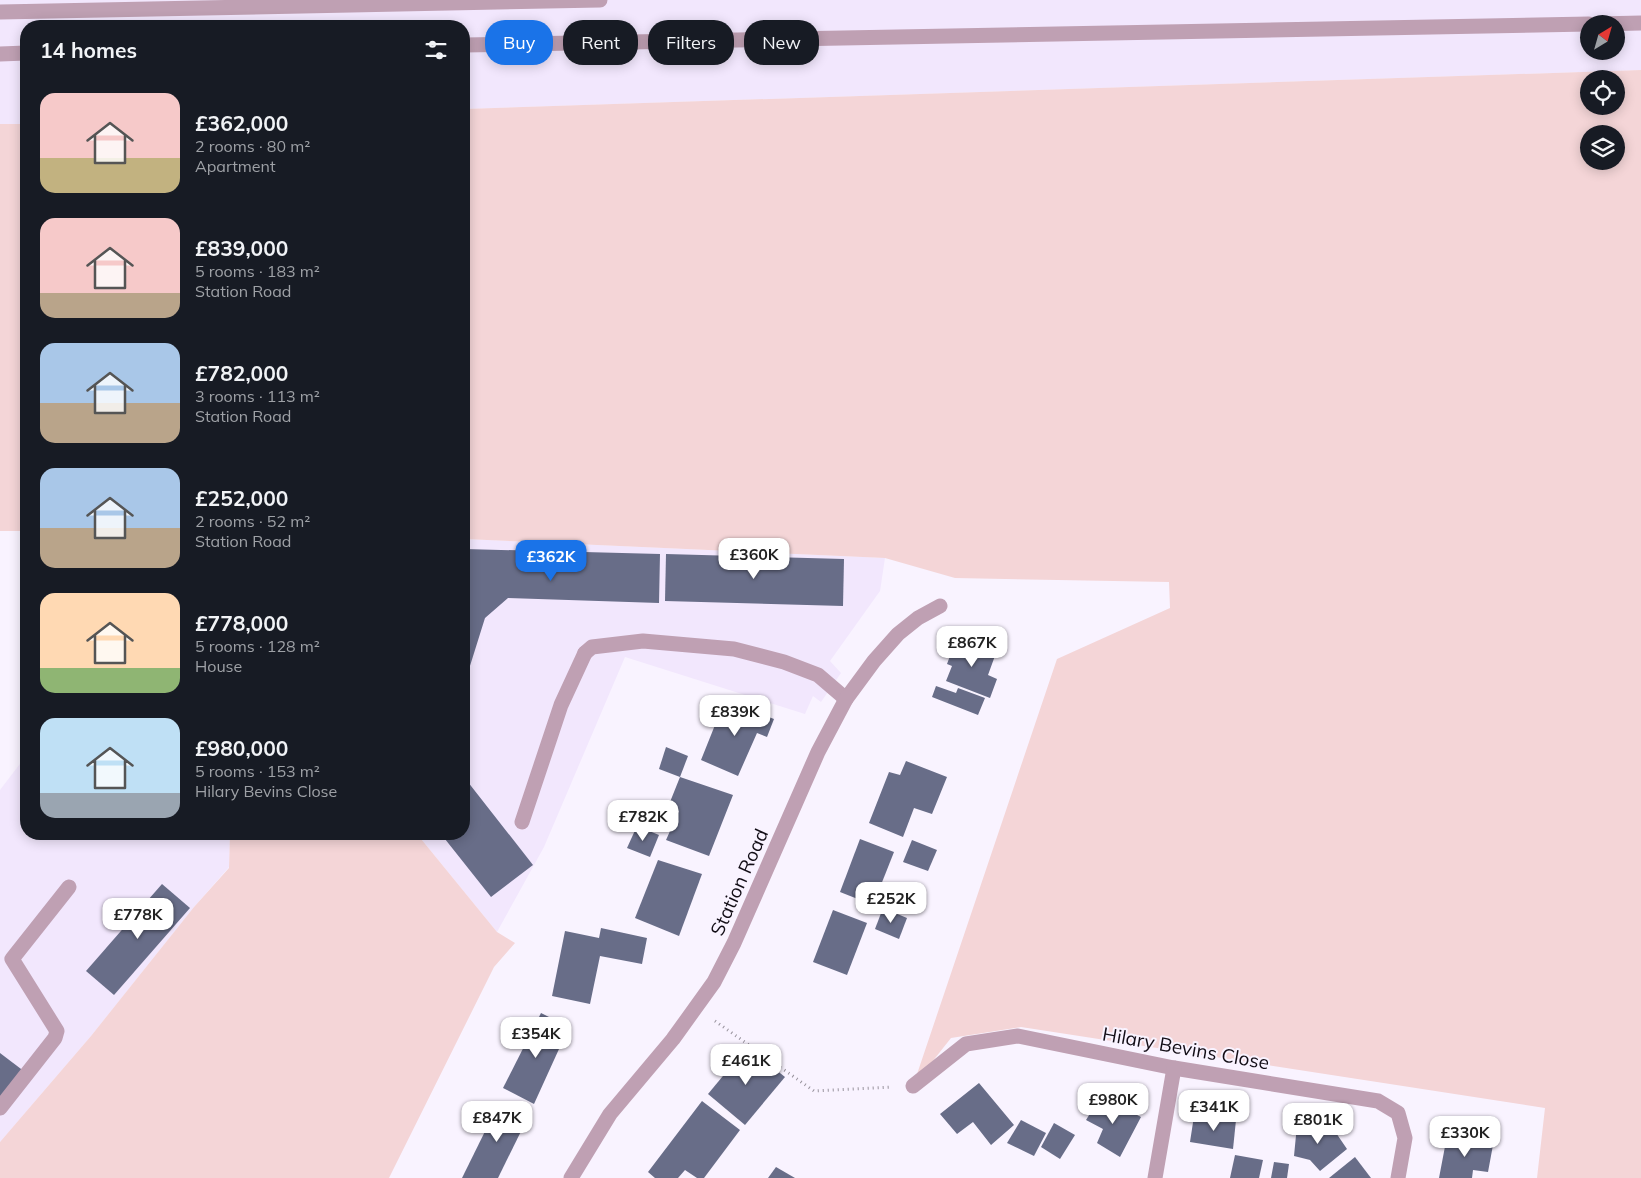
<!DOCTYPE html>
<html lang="en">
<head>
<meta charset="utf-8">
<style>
	:root { --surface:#171b24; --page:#20242c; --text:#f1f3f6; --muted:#9ea1a6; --accent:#1a73e8 }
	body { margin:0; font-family:Mulish,sans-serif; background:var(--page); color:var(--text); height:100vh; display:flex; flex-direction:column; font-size:19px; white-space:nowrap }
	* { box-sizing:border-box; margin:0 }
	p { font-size:16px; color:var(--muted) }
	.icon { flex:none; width:28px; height:28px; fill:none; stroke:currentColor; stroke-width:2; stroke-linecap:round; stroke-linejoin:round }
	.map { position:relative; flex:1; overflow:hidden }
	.details { position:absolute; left:20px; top:20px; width:450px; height:820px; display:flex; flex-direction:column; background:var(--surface); border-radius:20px; box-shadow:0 2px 12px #0003 }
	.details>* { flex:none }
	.hud { position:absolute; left:485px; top:20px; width:475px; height:45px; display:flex; gap:10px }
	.needle { width:32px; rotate:37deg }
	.controls { position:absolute; left:1580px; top:15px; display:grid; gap:10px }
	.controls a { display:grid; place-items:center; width:45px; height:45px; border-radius:50%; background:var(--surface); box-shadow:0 2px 12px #0003; font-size:25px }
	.price { position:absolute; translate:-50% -42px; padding:0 11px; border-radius:10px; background:#fff; color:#222; font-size:16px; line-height:32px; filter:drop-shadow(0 1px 2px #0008) }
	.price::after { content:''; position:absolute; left:50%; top:30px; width:15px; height:11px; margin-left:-8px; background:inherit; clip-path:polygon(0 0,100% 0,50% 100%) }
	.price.current { background:var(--accent); color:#fff }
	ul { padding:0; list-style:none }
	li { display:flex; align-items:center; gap:15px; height:125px; padding:0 20px }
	li span { display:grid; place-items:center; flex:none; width:140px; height:100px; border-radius:15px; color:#555 }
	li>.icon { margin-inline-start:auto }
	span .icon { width:60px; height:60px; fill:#fffc; stroke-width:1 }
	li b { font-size:21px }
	h2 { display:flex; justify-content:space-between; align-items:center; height:60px; padding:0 20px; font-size:21px }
	.chip { padding:0 18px; border-radius:20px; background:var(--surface); box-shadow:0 2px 12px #0003; font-size:18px; line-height:45px }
	.chip.current { background:var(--accent); color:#fff }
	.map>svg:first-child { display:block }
</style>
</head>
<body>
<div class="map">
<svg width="1641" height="1178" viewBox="0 0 1641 1178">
	<rect width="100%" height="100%" fill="#f9f3ff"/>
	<g fill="#f2e7fd" fill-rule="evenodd">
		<path d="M0,0H1641V70L464,109V26H26V124H0ZM1589,24H1616V51H1589Z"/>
		<path d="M464,539L885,558L880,591L830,661L841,673L821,702L813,696L805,714L625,657L544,847L497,932L417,834H464Z"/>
		<path d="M26,756V834H230L229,867L194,907L91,1036L0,1142V790Z"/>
	</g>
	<g fill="#f4d5d7" fill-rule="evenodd">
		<path d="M1641,70V1178H1537L1545,1108L1021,1027L951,1038L913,1086L1057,659L1170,608L1169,582L955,578L885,558L464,539V109ZM1589,79H1616V106H1589ZM1589,134H1616V161H1589Z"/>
		<rect x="0" y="124" width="26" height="407"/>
		<path d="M230,834H417L497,932L515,943L494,967L389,1178H0V1142L91,1036L194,907L229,868Z"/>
	</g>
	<g fill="#686d88">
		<path d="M464,549L660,554L659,603L508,598L485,618L464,685Z"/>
		<path d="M666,554L844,559L843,606L665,601Z"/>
		<path d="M957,637L996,653L988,675L997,679L990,698L946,681L952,666L947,664Z"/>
		<path d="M936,686L956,693L958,688L985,698L978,715L932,697Z"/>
		<path d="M725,700L774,719L767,737L757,733L738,776L701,760Z"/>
		<path d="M666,747L688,756L680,777L659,769Z"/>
		<path d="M906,761L947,777L932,814L914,808L903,837L869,823L889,772L900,775Z"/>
		<path d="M464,777L533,865L491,897L441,834H464Z"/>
		<path d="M680,777L733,795L709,856L666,840L679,811L668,807Z"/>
		<path d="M637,826L659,835L650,857L627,848Z"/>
		<path d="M860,839L894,852L873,905L840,892Z"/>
		<path d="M912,840L937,850L928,871L903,862Z"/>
		<path d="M658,860L702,874L679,936L635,918Z"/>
		<path d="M162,884L190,908L114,995L86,971Z"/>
		<path d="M883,908L907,918L899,939L875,929Z"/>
		<path d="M833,910L867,923L847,975L813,962Z"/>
		<path d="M601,928L647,938L642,964L600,956L590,1004L552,996L565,931L599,938Z"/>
		<path d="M541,1013L569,1027L534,1104L503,1088Z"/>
		<path d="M747,1047L785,1077L745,1125L708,1094Z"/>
		<path d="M0,1053L25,1072L0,1100Z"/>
		<path d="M979,1083L1014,1125L991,1145L973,1122L957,1134L940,1114Z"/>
		<path d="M1101,1096L1141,1117L1120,1157L1097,1143L1103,1129L1086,1120Z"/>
		<path d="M500,1101L529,1115L498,1178H462Z"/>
		<path d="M702,1101L740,1130L704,1178H697L685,1170L678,1178H655L648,1172Z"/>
		<path d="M1194,1116L1236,1120L1233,1149L1190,1142Z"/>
		<path d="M1021,1120L1046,1133L1034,1156L1007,1143Z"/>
		<path d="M1054,1123L1075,1135L1060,1159L1041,1147Z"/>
		<path d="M1297,1125L1332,1127L1347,1149L1320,1171L1310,1160L1294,1156Z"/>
		<path d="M1447,1136L1493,1145L1488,1172L1473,1170L1472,1178H1439Z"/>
		<path d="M1235,1155L1263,1160L1259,1178H1230Z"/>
		<path d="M1355,1157L1371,1178H1329Z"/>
		<path d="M1274,1162L1289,1164L1287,1178H1271Z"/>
		<path d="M776,1167L795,1178H768Z"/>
	</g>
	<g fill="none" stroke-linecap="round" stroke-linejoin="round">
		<path stroke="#97929c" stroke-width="3" stroke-dasharray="1 4" stroke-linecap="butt" d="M715,1021L814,1091L892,1087"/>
		<g stroke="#bfa0b3" stroke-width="15">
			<path d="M522,822L561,705L585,653"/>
			<path d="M0,1108L55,1038L57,1031L12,959L69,887"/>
		</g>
		<g stroke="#bfa0b3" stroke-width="15">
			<path d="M0,12L600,0"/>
			<path d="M1598,24L1641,23"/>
			<path d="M464,45L1589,24"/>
			<path d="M0,54L26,53"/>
			<path d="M585,653L592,647L643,641L734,649L784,662L818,675L846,699"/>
			<path d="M913,1086L966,1044L1018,1036L1174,1068L1378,1101L1398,1113L1405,1138L1398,1178"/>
			<path d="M571,1178L610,1114L673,1039L714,982L734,943L818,752L846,699L874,661L898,634L918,618L940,606"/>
			<path d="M1155,1178L1174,1068"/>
		</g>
	</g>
	<g text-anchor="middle" stroke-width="4" stroke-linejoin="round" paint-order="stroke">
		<g font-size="19" fill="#120d16" stroke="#f9f3ff">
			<text transform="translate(739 882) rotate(-66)" y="7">Station Road</text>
			<text transform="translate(1186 1048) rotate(10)" y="7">Hilary Bevins Close</text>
		</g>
	</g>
</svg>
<div class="controls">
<a><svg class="needle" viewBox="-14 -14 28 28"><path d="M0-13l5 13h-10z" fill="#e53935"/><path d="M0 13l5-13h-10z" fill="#9ea1a6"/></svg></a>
<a><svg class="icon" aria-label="locate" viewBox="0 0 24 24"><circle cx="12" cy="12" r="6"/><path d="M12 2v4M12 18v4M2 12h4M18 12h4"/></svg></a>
<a><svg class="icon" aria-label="layers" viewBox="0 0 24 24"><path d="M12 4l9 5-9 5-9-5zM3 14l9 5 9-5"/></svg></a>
</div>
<b class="price" style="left:754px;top:580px">£360K</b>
<b class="price current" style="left:551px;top:582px">£362K</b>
<b class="price" style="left:972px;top:668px">£867K</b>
<b class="price" style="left:735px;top:737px">£839K</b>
<b class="price" style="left:643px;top:842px">£782K</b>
<b class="price" style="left:891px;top:924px">£252K</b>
<b class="price" style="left:138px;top:940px">£778K</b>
<b class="price" style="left:536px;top:1059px">£354K</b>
<b class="price" style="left:746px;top:1086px">£461K</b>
<b class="price" style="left:1113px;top:1125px">£980K</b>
<b class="price" style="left:1214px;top:1132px">£341K</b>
<b class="price" style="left:497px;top:1143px">£847K</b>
<b class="price" style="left:1318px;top:1145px">£801K</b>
<b class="price" style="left:1465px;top:1158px">£330K</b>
<div class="hud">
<a class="chip current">Buy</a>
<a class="chip">Rent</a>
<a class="chip">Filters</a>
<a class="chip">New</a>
</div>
<section class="details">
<h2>14 homes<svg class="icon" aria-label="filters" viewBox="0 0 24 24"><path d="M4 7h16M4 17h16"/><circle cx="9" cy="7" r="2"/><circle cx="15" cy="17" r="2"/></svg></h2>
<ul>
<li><span style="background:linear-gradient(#f6c9c9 65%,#c2b280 0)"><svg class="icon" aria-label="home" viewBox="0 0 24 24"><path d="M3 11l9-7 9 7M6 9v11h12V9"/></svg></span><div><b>£362,000</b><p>2 rooms · 80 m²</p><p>Apartment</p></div></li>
<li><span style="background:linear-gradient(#f6c9c9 75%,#b9a48a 0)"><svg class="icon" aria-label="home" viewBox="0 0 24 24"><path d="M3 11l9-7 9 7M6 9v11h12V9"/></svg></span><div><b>£839,000</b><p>5 rooms · 183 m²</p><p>Station Road</p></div></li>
<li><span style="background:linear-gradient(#a9c7e8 60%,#b9a48a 0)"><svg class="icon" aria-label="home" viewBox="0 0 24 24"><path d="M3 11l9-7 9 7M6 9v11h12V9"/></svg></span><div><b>£782,000</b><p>3 rooms · 113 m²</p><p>Station Road</p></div></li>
<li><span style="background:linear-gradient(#a9c7e8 60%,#b9a48a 0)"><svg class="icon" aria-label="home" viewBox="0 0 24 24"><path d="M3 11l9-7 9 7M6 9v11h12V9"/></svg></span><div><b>£252,000</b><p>2 rooms · 52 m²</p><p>Station Road</p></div></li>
<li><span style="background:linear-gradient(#ffd9b3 75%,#8fb573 0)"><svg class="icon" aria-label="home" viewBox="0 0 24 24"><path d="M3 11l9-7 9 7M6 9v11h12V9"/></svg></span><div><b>£778,000</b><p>5 rooms · 128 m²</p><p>House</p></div></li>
<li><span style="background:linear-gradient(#bfe0f5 75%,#9aa5b1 0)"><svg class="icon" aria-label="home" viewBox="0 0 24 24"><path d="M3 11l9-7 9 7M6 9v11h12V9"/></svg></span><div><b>£980,000</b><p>5 rooms · 153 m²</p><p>Hilary Bevins Close</p></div></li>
</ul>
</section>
</div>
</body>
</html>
